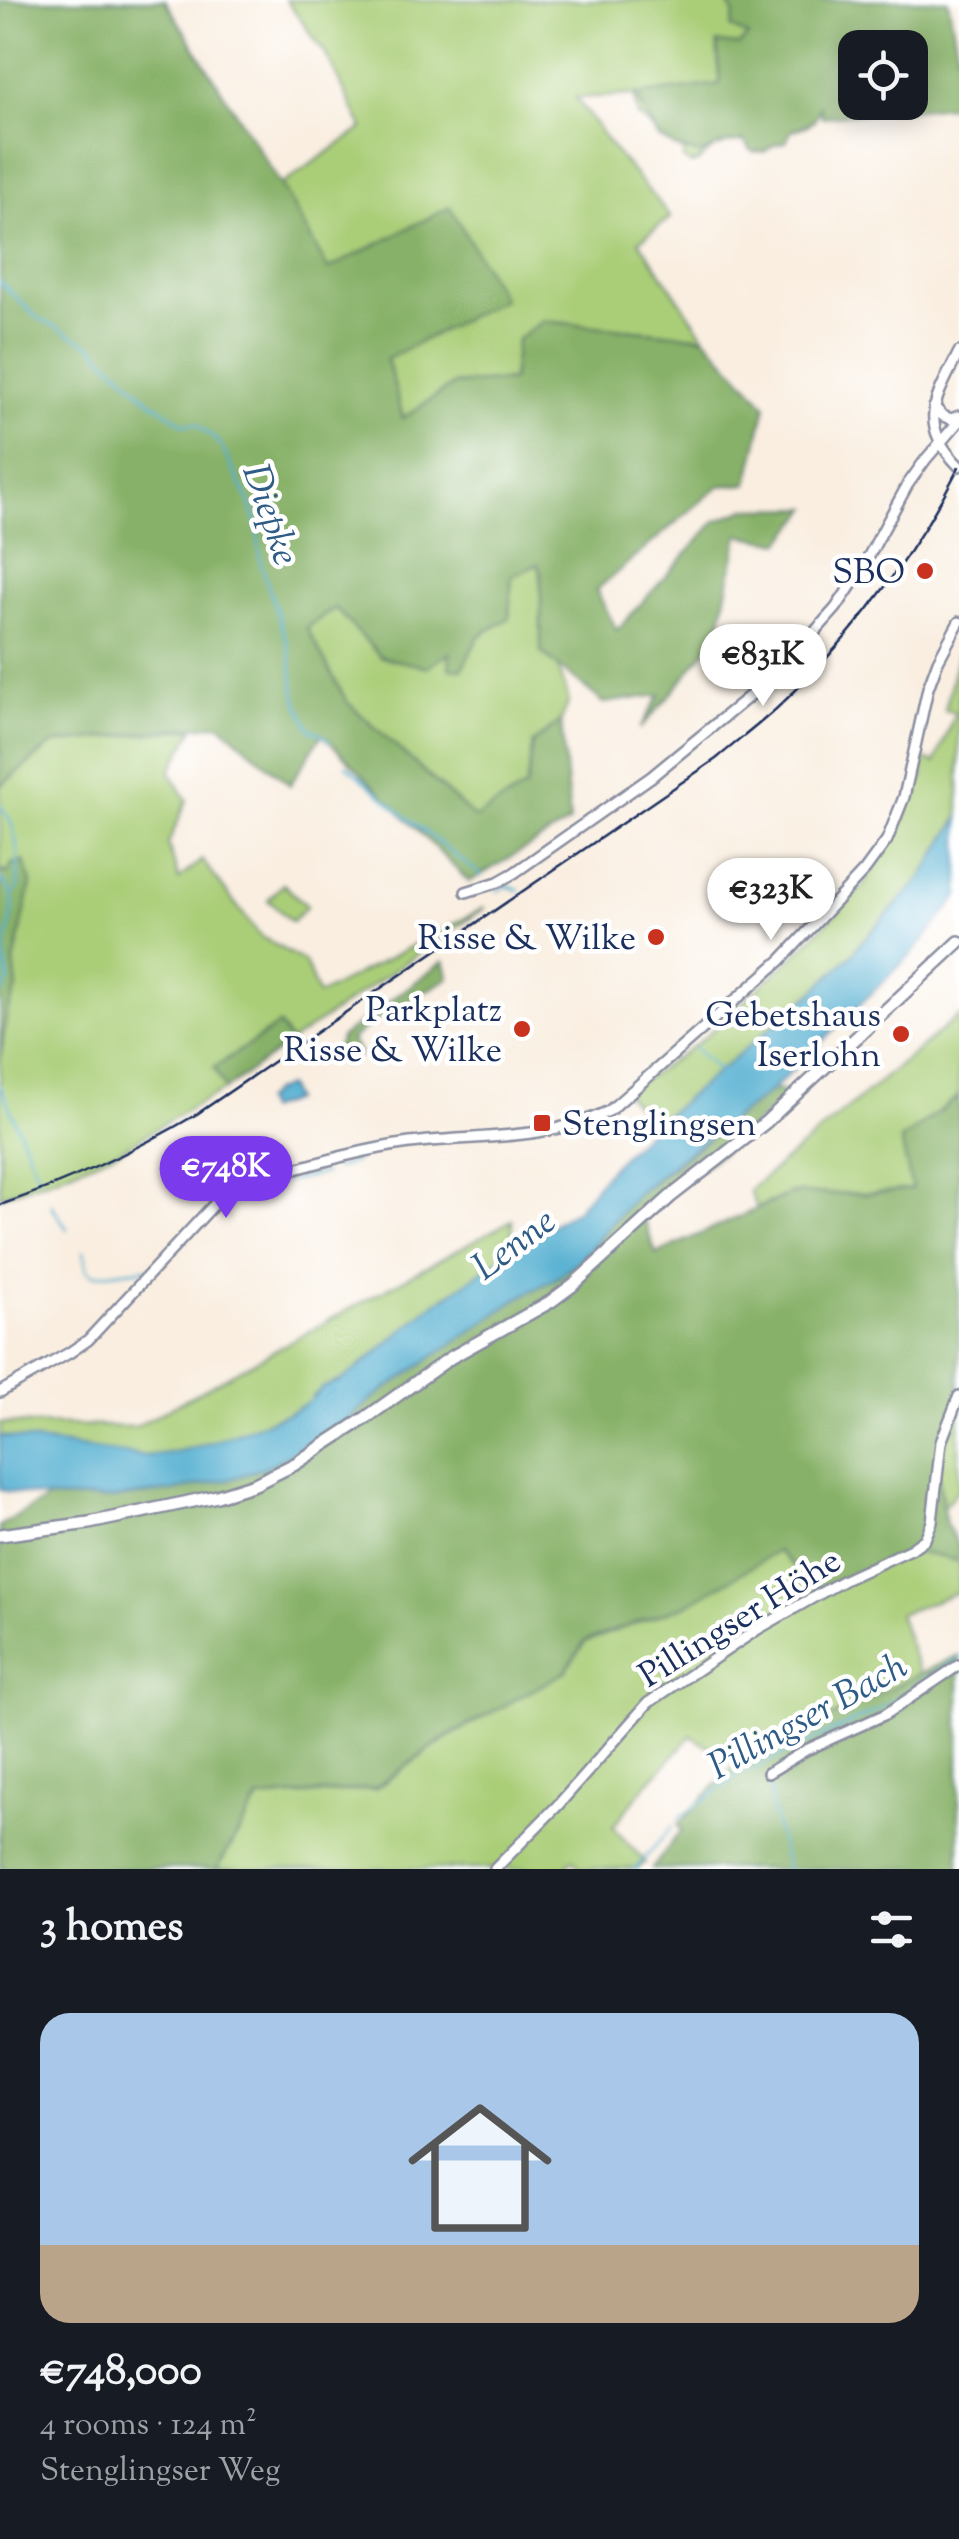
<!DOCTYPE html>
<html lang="en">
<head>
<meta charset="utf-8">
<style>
	:root { --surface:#171b24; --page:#20242c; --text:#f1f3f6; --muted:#9ea1a6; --line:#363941; --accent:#7c3aed }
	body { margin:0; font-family:"Sorts Mill Goudy",serif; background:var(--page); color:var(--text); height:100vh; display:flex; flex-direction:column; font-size:38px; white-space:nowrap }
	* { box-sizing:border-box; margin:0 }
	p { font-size:32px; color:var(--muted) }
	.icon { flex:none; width:55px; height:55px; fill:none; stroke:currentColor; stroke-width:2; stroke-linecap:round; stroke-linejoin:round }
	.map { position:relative; height:1869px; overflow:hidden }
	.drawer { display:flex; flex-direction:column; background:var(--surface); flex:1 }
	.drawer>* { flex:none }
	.controls { position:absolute; left:838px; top:30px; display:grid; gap:20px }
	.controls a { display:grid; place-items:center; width:90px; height:90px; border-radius:20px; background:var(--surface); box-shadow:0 5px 25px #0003; font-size:50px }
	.price { position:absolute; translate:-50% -85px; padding:0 22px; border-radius:35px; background:#fff; color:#222; font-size:32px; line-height:65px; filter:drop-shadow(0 2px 5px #0008) }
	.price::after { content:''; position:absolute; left:50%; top:60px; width:30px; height:22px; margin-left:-15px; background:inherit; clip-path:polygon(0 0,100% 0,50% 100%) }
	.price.on { background:var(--accent); color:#fff }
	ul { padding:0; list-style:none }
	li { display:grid; align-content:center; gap:20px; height:530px; padding:0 40px }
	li+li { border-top:2px solid var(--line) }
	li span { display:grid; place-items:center; height:310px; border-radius:30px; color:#555 }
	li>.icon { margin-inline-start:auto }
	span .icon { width:180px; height:180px; fill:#fffc; stroke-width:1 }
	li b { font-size:42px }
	h2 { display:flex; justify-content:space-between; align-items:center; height:120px; padding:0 40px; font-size:42px }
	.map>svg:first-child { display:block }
</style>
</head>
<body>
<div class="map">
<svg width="959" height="1869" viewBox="0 0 959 1869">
	<rect width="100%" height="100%" fill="#fff"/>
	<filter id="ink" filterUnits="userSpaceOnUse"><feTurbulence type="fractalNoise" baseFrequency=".01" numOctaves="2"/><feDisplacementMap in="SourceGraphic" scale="20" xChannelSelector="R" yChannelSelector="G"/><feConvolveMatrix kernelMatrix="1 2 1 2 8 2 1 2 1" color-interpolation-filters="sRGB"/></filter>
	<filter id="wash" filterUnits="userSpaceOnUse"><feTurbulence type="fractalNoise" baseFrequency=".0048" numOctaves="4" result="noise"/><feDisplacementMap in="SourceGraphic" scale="40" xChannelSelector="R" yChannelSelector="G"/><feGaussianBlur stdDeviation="2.25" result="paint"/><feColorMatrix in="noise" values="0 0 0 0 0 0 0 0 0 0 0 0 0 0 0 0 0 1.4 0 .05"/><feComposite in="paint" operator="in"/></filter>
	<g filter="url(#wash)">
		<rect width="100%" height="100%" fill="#f9eee0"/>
		<g fill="#aace78" stroke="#627e6b" stroke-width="2.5">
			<path d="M286,0H783C792,24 825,93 817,115C813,126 800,128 791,131L786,142L774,145L764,152L752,151L744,141L720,143L697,162L690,164L683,159L684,147L659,138L648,124L638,116L634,95L576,98L613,149L671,217L639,241L705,337L543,321L517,340L512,380L454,384L403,418L387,359L502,299L328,270L281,185L363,128L325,53Z"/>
			<path d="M539,564L541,575V652L558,666L569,701L561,721L533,743L526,787L475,818L347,702L306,628L335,608L381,657L479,636L509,618L512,576Z"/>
			<path d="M959,650V817L921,879L857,946L854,953L810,995L654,1125L625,1093L699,1042L795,955L862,887L902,826L916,786L923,780L922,758L935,763L955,713L945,710Z"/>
			<path d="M194,728L170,772L187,800L168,844L179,879L202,860L260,936L305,962L318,995L486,907L290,1042L278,1025L214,1068L226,1089L185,1111L121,1150L53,1178L0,1196V1061L7,1011L17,989L14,962L31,883L0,870V786L53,744Z"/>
			<path d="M283,884L307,906L292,922L268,900Z"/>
			<path d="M959,1016V1096L901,1140L913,1189L869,1194L792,1193L757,1208L749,1190Z"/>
			<path d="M512,1220L514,1250L429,1308L361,1366L340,1381L322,1388L309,1401L293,1411C245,1430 195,1453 144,1456L0,1436V1423L135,1427Z"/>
			<path d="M959,1404V1489L943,1507L936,1466Z"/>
			<path d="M778,1551H913L959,1561V1592L899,1614L920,1674L737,1763L691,1736L641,1791L613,1827L645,1862L638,1869H581L573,1859L564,1869H217L259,1799L375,1789L447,1738L564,1672L585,1642L686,1605Z"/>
		</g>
		<g fill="#87b168" stroke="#517063" stroke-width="2.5" fill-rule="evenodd">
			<path d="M0,0H165L281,185L328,269L450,207L503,299L387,359L403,418L454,384L512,380L517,340L543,321L705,337L766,405L748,484L719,486L596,590L617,630L716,521L746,509L809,508L781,543L739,535L718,634L673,692L640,729L660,695L604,703L541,652V575L538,564L512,576L509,618L479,636L462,669L449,668L450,653L427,667L381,657L335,608L307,628L347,702L475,818L526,787L533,743L561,721L570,822L469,882L322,734L290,785L220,724L53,744L0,786Z"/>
			<path d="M726,0H948L959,59V105L822,117L820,107L814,121L791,131L786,142L774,145L764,152L752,151L744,141L728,143L700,154L677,148L659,138L636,95L720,84L717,43L739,45L748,36L731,28L734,13ZM855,48H910V102H855Z"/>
			<path d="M24,861L31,883L14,962L17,989L7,1011L0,1061V870L7,874L12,864Z"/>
			<path d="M444,961L449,978L378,1018L351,1040L360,1054L345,1065L337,1048L341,1037Z"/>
			<path d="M279,1025L290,1042L226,1089L214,1068Z"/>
			<path d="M772,1090L791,1092L731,1146L642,1214L656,1254L792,1193L869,1194L912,1189L901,1140L959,1097V1404L936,1466L946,1524L959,1546V1561L912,1551L816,1589L778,1551L686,1605L585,1641L565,1672L445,1738L375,1788L258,1799L217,1869H0V1526L48,1498L108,1499L171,1491L231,1479L270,1465L349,1419L373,1398L481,1324L518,1298L556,1278L581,1259L636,1195Z"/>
			<path d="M959,1655V1869H652L681,1830L678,1825L737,1763Z"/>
		</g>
		<g fill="#52afd0" stroke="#366f97" stroke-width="2.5">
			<path d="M959,818V896L913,953L772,1090L675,1162L636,1195L581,1259L556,1278L518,1298L481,1324L373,1398L349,1419L270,1465L231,1479L171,1491L108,1499L48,1498L0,1490V1436L144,1456C195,1453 245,1430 293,1411L309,1401L322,1388L340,1381L361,1366L429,1308L540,1232L576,1210L613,1165L654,1125L810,995L854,953L857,947L921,879Z"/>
			<path d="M287,1086L293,1100L267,1110L263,1101L274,1091Z"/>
		</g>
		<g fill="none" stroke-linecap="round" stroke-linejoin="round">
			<g stroke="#52afd0" stroke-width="2.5">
				<path d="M0,282L36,317L92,346L149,400L184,424H197L220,444L249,501L257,525L261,564L289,649L296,698L310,729L322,734L329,742"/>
				<path d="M346,765L412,822L482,876"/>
				<path d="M0,806C20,826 18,860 18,887L14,894"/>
				<path d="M0,879C27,900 4,929 5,957C6,965 8,974 9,982L0,995"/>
				<path d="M497,891L506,886L520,890"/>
				<path d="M694,1048L722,1074"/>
				<path d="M0,1085L39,1178"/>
				<path d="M335,1169L356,1161"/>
				<path d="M294,1180L325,1173"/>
				<path d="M272,1183L291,1181"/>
				<path d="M51,1204L67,1229"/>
				<path d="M84,1251L87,1270L93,1275L149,1268"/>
				<path d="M769,1781L772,1807L787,1869"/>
				<path d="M679,1818L739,1775L878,1710L959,1657"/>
				<path d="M635,1869L673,1826"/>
			</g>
		</g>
	</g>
	<g filter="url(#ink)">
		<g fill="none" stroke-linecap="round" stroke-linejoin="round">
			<g stroke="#8a8e9f" stroke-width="14">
				<g id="minor">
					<path d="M959,352C936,399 916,423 959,466"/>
					<path d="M934,407L943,416L951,419L959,416"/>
					<path d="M466,892L498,882L514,873L651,777L757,690L804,644L836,608L860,572L908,484L926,459L959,421"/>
					<path d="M0,1392L69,1353L88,1340L220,1198L252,1181C304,1167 357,1150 410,1143C476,1135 547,1141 609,1111L781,960L865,870L887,840L904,797L928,688L938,661L959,622"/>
					<path d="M768,1773L806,1750L886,1714L959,1665"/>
					<path d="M495,1869L559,1804L648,1703L758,1629L844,1580L911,1549L925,1539L932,1522L941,1442L959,1396"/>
				</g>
			</g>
			<g stroke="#8a8e9f" stroke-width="16">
				<path id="major" d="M0,1535L89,1523L217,1496L255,1484L295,1464L367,1417L450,1358L550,1302L573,1285L670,1197L766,1122L959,942"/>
			</g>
			<use href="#minor" stroke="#fff" stroke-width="9"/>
			<use href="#major" stroke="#fff" stroke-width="11"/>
			<path stroke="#1b2f5e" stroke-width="2.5" d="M0,1205C71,1181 133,1152 197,1114L716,759C735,743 756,727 775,710C850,641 912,558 959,467"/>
		</g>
	</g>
	<g fill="#c8321e" stroke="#fff" stroke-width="4">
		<circle cx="925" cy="571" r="10"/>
		<circle cx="656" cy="937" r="10"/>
		<circle cx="522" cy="1029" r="10"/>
		<circle cx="901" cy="1034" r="10"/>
		<rect x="532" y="1113" width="20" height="20" rx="5"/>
	</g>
	<g text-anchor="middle" stroke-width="9" stroke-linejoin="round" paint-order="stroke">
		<g font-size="35" fill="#1b2f5e" stroke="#fff" text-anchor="end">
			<text x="905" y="583">SBO</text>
			<text x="636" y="949">Risse &amp; Wilke</text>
			<text x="502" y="1021">Parkplatz<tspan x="502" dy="40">Risse &amp; Wilke</tspan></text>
			<text x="881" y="1026">Gebetshaus<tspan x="881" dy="40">Iserlohn</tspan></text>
			<text x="562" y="1135" text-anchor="start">Stenglingsen</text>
		</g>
		<g font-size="35" fill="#1b2f5e" stroke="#fff">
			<text transform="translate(739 1617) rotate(-32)" y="12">Pillingser Höhe</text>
		</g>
		<g font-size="38" font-style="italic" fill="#2e5c86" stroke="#fff">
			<text transform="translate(272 514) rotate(71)" y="13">Diepke</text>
			<text transform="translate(513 1243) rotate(-37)" y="13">Lenne</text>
			<text transform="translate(807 1715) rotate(-29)" y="13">Pillingser Bach</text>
		</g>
	</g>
</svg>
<div class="controls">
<a><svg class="icon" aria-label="locate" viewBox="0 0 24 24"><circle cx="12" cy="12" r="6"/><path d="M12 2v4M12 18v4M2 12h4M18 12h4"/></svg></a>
</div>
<b class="price" style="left:763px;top:709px">€831K</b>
<b class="price" style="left:771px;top:943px">€323K</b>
<b class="price on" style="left:226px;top:1221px">€748K</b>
</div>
<section class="drawer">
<h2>3 homes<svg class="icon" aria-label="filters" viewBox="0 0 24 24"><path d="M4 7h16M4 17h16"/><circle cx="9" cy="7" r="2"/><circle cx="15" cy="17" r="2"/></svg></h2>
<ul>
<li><span style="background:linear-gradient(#a9c7e8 75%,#b9a48a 0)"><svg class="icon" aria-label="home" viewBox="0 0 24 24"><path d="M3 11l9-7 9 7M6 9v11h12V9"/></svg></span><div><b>€748,000</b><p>4 rooms · 124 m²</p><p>Stenglingser Weg</p></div></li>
</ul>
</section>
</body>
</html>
